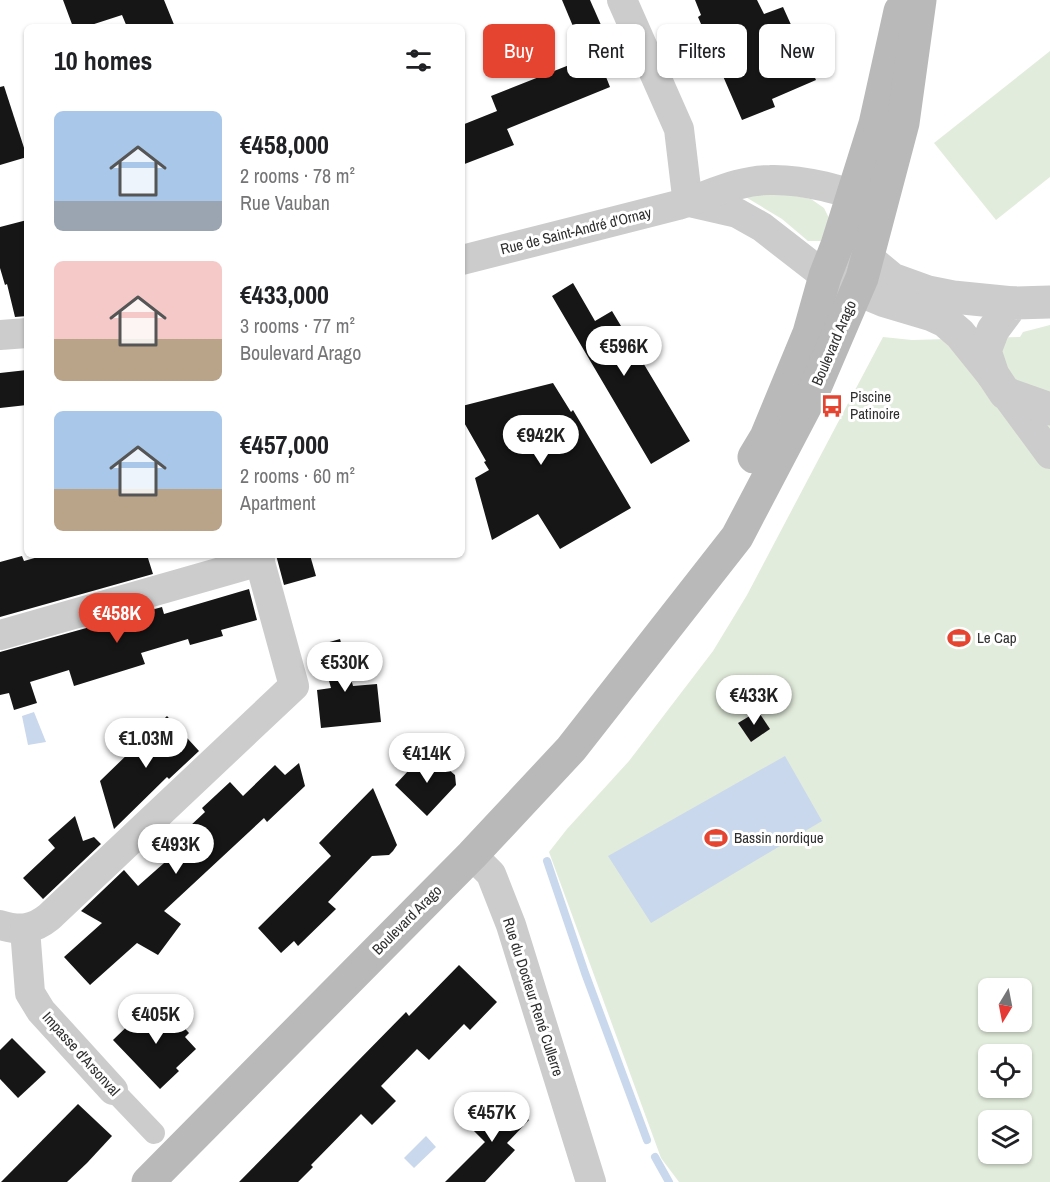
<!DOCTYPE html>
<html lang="en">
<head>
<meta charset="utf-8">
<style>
	:root { --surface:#fff; --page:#f2f2f2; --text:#202124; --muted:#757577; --accent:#e54431 }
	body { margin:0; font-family:"Archivo Narrow",sans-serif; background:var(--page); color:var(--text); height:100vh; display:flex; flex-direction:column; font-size:22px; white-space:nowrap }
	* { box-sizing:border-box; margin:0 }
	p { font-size:20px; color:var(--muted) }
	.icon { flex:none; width:33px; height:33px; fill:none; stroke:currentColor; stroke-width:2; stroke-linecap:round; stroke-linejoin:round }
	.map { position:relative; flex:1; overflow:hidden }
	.panel { position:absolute; left:24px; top:24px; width:441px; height:534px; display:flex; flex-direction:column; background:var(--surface); border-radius:9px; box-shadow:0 2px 4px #0004 }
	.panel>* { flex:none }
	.top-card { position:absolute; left:483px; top:24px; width:477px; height:54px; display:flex; gap:12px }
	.needle { width:39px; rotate:190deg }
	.tools { position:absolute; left:978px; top:978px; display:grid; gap:12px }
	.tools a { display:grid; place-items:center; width:54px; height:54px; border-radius:9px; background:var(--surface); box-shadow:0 2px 4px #0004; font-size:30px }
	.price { position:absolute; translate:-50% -51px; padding:0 14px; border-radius:21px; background:#fff; color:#222; font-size:20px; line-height:39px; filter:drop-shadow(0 2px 3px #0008) }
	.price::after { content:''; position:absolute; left:50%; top:36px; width:18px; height:14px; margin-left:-9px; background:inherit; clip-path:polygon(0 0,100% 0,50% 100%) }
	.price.on { background:var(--accent); color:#fff }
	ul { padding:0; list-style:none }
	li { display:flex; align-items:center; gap:18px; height:150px; padding:0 30px }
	li span { display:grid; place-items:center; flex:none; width:168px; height:120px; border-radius:9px; color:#555 }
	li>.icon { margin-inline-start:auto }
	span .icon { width:72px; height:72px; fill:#fffc; stroke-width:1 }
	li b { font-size:26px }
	h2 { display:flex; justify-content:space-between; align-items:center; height:72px; padding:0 30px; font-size:26px }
	.chip { padding:0 21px; border-radius:9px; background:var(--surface); box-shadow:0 2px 4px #0004; font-size:21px; line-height:54px }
	.chip.on { background:var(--accent); color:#fff }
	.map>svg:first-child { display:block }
</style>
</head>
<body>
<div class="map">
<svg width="1050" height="1182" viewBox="0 0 1050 1182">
	<rect width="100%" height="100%" fill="#fff"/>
	<g fill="#e2ecdc" fill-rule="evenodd">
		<path d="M1050,51V177L996,220L934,143Z"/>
		<path d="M759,189L811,199L824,208L831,222L822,241H808L782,219L744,196Z"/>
		<path d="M1050,325V1182H679L661,1158L549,852L567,829L629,761L713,651L747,595L883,337L912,340L1020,337L1023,332ZM988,988H1022V1022H988ZM988,1054H1022V1088H988ZM988,1120H1022V1154H988Z"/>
	</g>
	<g fill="#c9d8ec">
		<path d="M34,712L46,742L28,745L22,716Z"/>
		<path d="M785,756L822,821L651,923L608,856Z"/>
		<path d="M426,1136L436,1147L414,1168L404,1158Z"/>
	</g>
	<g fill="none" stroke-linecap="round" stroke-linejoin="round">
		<g stroke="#c9d8ec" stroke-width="8">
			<path d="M547,861L585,973L647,1140"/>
			<path d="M655,1157L669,1182"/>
		</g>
	</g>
	<g fill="#161616">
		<path d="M63,0H164L175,27H127L122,15L85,27H73Z"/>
		<path d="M562,0H590L605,34L580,43Z"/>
		<path d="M695,0H757L764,14L783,7L816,80L772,99L775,107L742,120L716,60L692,69L677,35L701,24L698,17L701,15Z"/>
		<path d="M597,54L610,87L507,129L514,145L462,165V125L497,111L491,96Z"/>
		<path d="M4,86L27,157L0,165V87Z"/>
		<path d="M27,220V316L15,317L7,284L5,285L0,268V227Z"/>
		<path d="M573,283L595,321L612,311L690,441L651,464L552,296Z"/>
		<path d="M27,370V405L0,408V373Z"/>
		<path d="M553,383L571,412L573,410L631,508L560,549L538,514L492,540L475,478L489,470L484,462L486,461L462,419V406Z"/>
		<path d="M45,555H147L153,574L0,617V562L22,556L24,561Z"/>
		<path d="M276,555H310L316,576L284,585Z"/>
		<path d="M249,589L257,620L221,630L223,636L190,645L188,639L141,653L145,664L74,686L69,670L30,682L37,703L14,710L9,693L0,695V652L162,607L164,614Z"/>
		<path d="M340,639L353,686L377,684L381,722L321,728L317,690L331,688L319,645Z"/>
		<path d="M758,711L770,729L751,742L738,723Z"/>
		<path d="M167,716L199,751L169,779L167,777L114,829L100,781Z"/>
		<path d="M423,755L438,768L442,764L455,775L456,785L427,816L395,785Z"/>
		<path d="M299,763L305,786L267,822L264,818L164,911L181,924L158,955L137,943L90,985L64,957L102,923L81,911L124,870L138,886L172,856L167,852L192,830L189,827L205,812L202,808L230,782L243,796L275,765L285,775Z"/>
		<path d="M373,788L397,845L393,851L389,855L372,856L328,902L336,909L298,946L294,941L281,953L258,928L331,856L319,843Z"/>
		<path d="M75,816L83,841L94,837L101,844L43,899L23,878L55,848L48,840Z"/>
		<path d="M459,965L497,1002L470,1030L464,1024L429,1060L417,1049L381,1086L396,1101L372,1125L361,1114L311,1165L313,1167L298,1182H239L406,1012L409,1016Z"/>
		<path d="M145,1009L155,1020L167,1009L189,1033L185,1037L196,1049L176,1068L179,1071L160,1089L113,1040Z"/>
		<path d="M12,1038L46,1072L18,1098L0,1079V1050Z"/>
		<path d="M503,1095L529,1120L507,1143L515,1150L485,1182H445L485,1142L472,1129Z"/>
		<path d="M78,1104L112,1136L87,1163L67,1182H1Z"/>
	</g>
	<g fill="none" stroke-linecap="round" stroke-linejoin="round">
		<path stroke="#ccc" stroke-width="22" d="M113,1090L154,1133"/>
		<g stroke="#ccc" stroke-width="30">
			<path d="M622,0L679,129L686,188L689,202"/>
			<path d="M689,202L737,213L762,227L825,276"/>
			<path d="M462,260C534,241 606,224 678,205C709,196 737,180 770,180C806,179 843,191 877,202"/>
			<path d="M0,335L27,333"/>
			<path d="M1005,393L1050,454"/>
			<path d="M0,635L260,561"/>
			<path d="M472,855L491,874L511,925L591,1182"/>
			<path d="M0,925C20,931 33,930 49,917L294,686L258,555"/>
			<path d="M25,929L30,993L41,1011L113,1090"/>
		</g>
		<g stroke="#ccc" stroke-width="33">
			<path d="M844,248L868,259L892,279L928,292L953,297L1013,303"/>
			<path d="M825,276L885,301L932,315L945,321L960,334L993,375"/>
			<path d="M1050,302L1013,303L993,330L985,351L993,375L1005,393L1050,409"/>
		</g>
		<g stroke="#b9b9b9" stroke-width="33">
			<path d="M754,457L766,437L809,333L825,276L837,245L875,124L900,11"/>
			<path d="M148,1182L472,855L571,749L737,537L814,390L862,278L903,123L920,0"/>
		</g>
	</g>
	<defs>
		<g id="bus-bare" transform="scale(1.8)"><path d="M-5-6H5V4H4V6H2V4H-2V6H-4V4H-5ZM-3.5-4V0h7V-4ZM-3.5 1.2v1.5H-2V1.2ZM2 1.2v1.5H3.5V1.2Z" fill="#e54431" stroke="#fff" stroke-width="2.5" paint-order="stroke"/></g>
		<g id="stadium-bare" transform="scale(1.8)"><path d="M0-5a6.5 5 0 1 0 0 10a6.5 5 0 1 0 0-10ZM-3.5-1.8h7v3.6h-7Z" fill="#e54431" stroke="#fff" stroke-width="2.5" paint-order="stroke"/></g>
	</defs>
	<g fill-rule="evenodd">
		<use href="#bus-bare" x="832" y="406"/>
		<use href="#stadium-bare" x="959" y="638"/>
		<use href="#stadium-bare" x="716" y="838"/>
	</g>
	<g text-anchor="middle" stroke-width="6" stroke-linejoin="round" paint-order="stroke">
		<g font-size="15" fill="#2f2f2f" stroke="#fff">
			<text transform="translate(576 231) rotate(-14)" y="5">Rue de Saint-André d'Ornay</text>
			<text transform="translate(834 343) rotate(-67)" y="5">Boulevard Arago</text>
			<text transform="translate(407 920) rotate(-45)" y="5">Boulevard Arago</text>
			<text transform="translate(533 997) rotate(72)" y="5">Rue du Docteur René Cullerre</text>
			<text transform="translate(81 1054) rotate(48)" y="5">Impasse d'Arsonval</text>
		</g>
		<g font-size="15" fill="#2f2f2f" stroke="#fff" text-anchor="start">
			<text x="850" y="402">Piscine<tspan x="850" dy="17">Patinoire</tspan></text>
			<text x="977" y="643">Le Cap</text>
			<text x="734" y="843">Bassin nordique</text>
		</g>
	</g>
</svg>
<div class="tools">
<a><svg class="needle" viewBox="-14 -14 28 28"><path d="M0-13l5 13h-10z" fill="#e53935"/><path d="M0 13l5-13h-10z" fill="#757577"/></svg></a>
<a><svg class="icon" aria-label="locate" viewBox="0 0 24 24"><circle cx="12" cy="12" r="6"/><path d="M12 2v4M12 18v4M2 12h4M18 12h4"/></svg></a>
<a><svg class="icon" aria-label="layers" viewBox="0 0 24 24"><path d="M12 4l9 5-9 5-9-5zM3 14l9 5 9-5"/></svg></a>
</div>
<b class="price" style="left:624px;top:377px">€596K</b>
<b class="price" style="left:541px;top:466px">€942K</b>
<b class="price on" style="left:117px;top:644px">€458K</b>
<b class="price" style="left:345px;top:693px">€530K</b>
<b class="price" style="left:754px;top:726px">€433K</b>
<b class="price" style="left:146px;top:769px">€1.03M</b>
<b class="price" style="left:427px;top:784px">€414K</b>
<b class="price" style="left:176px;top:875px">€493K</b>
<b class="price" style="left:156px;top:1045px">€405K</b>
<b class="price" style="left:492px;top:1143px">€457K</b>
<div class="top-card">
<a class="chip on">Buy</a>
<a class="chip">Rent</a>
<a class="chip">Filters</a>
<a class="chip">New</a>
</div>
<section class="panel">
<h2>10 homes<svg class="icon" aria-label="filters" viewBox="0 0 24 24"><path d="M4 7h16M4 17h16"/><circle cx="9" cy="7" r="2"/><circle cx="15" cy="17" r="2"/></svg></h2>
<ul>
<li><span style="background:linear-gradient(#a9c7e8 75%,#9aa5b1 0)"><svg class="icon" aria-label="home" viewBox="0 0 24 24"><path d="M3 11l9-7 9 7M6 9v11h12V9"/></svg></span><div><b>€458,000</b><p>2 rooms · 78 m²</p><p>Rue Vauban</p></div></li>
<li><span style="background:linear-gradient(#f6c9c9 65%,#b9a48a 0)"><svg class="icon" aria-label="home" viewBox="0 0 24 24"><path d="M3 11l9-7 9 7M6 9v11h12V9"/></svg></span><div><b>€433,000</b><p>3 rooms · 77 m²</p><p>Boulevard Arago</p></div></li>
<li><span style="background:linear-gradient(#a9c7e8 65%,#b9a48a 0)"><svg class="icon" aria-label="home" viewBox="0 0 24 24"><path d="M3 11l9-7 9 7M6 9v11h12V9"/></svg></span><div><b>€457,000</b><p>2 rooms · 60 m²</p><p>Apartment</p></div></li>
</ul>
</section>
</div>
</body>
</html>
